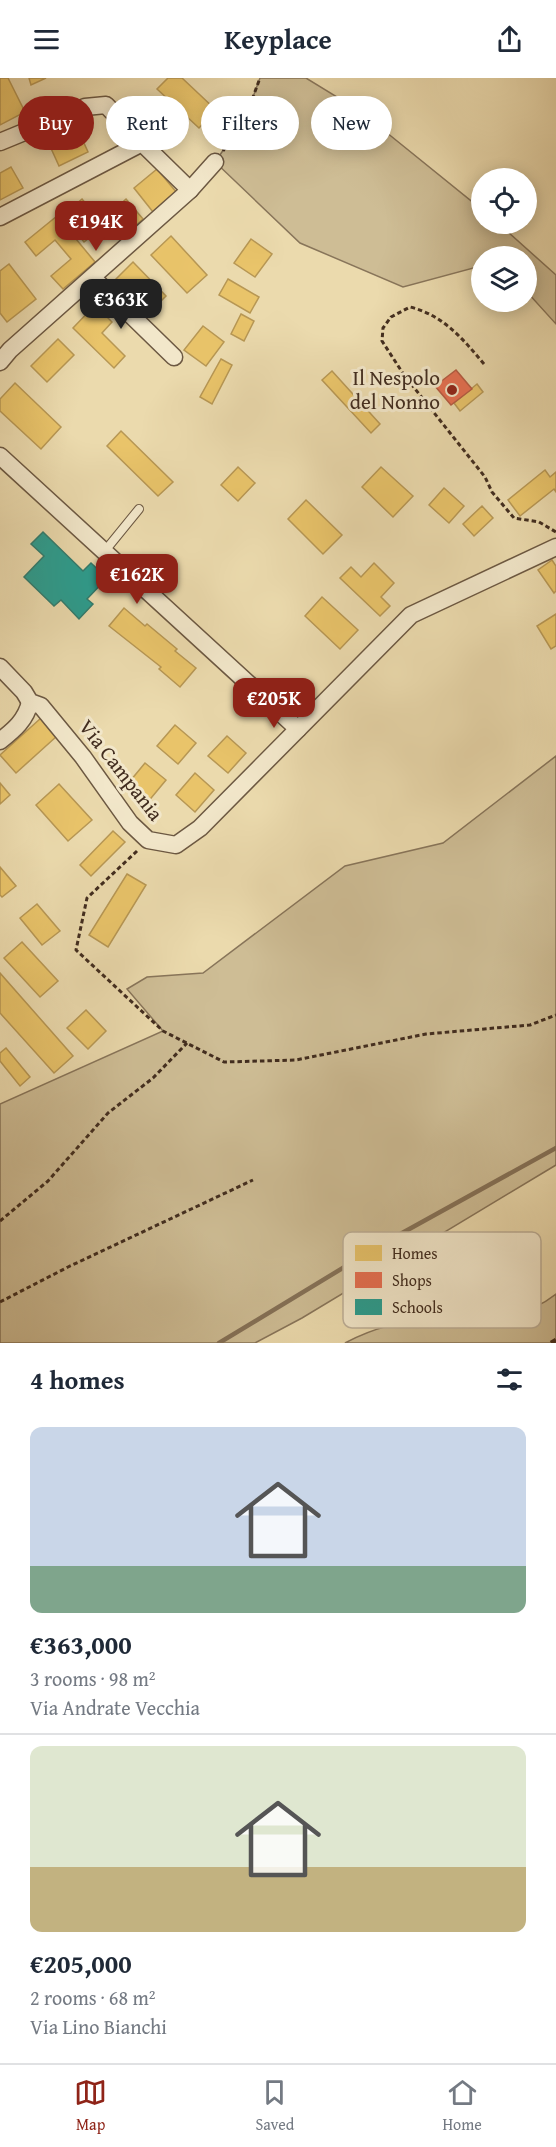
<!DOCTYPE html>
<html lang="en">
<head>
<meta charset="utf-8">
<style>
	:root { --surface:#fff; --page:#f6f6f7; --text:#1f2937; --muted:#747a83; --line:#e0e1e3; --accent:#8f2418 }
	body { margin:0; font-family:"Gentium Book Plus",serif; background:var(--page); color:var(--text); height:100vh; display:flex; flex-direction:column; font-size:22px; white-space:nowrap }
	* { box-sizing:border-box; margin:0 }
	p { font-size:20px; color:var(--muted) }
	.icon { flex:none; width:33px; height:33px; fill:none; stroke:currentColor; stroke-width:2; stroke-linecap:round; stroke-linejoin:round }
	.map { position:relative; height:1265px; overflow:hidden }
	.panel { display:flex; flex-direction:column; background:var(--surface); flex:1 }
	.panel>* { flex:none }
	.top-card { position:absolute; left:18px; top:18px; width:520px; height:54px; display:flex; gap:12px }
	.tools { position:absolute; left:471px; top:90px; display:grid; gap:12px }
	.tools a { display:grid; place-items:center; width:66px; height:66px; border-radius:50%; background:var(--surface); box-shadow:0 3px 15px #0003; font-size:30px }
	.price { position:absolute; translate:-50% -51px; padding:0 14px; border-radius:12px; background:var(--accent); color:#fff; font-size:20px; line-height:39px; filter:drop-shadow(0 2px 3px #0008) }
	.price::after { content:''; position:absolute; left:50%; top:36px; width:18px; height:14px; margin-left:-9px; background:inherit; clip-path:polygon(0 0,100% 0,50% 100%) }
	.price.on { background:#222; color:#fff }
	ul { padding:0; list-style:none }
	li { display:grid; align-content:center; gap:12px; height:318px; padding:0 30px }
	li+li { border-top:2px solid var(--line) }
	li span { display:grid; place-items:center; height:186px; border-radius:12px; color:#555 }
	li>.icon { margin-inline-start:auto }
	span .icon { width:108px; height:108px; fill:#fffc; stroke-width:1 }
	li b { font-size:26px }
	h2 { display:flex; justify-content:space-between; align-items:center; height:72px; padding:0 30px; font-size:26px }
	.chip { padding:0 21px; border-radius:27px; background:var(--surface); box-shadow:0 3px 15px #0003; font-size:21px; line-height:54px }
	.chip.on { background:var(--accent); color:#fff }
	header { display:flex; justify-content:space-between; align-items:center; height:78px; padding:0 30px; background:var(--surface); font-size:27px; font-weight:800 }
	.tabs { display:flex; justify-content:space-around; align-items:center; height:84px; border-top:2px solid var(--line); background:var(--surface); font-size:16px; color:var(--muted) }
	.tabs a { display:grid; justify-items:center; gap:3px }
	.tabs .on { color:var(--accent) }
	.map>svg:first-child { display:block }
</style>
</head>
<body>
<header><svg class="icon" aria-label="menu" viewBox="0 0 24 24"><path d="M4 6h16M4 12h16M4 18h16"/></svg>Keyplace<svg class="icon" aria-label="share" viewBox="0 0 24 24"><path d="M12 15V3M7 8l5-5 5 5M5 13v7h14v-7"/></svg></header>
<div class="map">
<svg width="556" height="1265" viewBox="0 0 556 1265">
	<rect width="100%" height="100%" fill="#ebdaad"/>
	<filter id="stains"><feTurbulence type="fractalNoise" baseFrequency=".00333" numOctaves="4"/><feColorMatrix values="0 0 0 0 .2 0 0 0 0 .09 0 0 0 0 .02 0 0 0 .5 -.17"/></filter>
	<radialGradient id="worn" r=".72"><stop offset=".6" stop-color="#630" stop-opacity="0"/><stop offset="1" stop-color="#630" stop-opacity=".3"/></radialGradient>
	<g fill="#cebd95" stroke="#88755a" stroke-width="1.5">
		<path d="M260,0H306L360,33L481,131L482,146H499L556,197V246L527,214L526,178H482L481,188L403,209L300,165L215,84L245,41Z"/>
		<path d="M556,678V1087L302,1240L255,1265H0V1026L163,953L127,911L147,899L203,895L345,788L443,765Z"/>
		<path d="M556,1216V1265H345C373,1250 404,1242 435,1241C478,1240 520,1245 556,1216Z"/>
	</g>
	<g fill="#e9c46a" stroke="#b79754" stroke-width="1.5">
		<path d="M0,0H8L25,34L0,47Z"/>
		<path d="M29,0H46L31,7Z"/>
		<path d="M168,0H182L216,32L199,50L157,11Z"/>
		<path d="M74,43L88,74L59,88L45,57Z"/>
		<path d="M11,89L23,110L0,122V95Z"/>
		<path d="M157,91L177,115L153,134L134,110Z"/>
		<path d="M82,121L104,148L84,164L62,138Z"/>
		<path d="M126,121L143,141L132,151L115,131Z"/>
		<path d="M57,138L95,184L63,211L51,198L71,181L55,162L36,178L25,164Z"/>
		<path d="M171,158L207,197L187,215L151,177Z"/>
		<path d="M251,161L272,176L255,199L234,185Z"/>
		<path d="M133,184L166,218L150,234L116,201Z"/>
		<path d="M9,186L36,221L7,244L0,235V193Z"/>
		<path d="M228,201L259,219L250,235L219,217Z"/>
		<path d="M95,227L112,244L102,255L125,278L114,290L73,250Z"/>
		<path d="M241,236L254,243L244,263L231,256Z"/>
		<path d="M203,248L224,264L206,288L184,272Z"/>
		<path d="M58,261L74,277L47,304L31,288Z"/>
		<path d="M221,281L232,287L212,326L200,319Z"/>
		<path d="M332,293L380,346L371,355L322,302Z"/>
		<path d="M15,305L61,349L41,371L0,333V321Z"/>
		<path d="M477,306L483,314L460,333L454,325Z"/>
		<path d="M121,353L173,404L158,418L107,368Z"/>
		<path d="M238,389L255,405L238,423L221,407Z"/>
		<path d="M381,389L413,418L393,439L362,409Z"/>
		<path d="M545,392L550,399L556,394V414L554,411L520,438L508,422Z"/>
		<path d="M444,410L464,428L449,445L429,427Z"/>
		<path d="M306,422L342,457L323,476L288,441Z"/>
		<path d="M482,428L493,440L474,458L463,446Z"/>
		<path d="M552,482L556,488V513L554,515L538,492Z"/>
		<path d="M374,485L394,505L381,519L390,528L380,538L340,500L351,489L361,499Z"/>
		<path d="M322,519L358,552L340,571L305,538Z"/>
		<path d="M124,530L145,548L147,546L177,571L175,573L196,590L180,609L159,591L161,589L109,548Z"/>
		<path d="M556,536V568L551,571L537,548Z"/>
		<path d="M41,640L57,658L16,695L0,677Z"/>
		<path d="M175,647L196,665L178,686L157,668Z"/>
		<path d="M227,658L246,675L228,695L208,678Z"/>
		<path d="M145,685L166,702L147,725L126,708Z"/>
		<path d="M195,695L214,712L195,734L176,717Z"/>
		<path d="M0,705L10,717L0,726Z"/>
		<path d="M59,706L92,742L68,763L36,727Z"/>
		<path d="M113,753L125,764L91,798L80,787Z"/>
		<path d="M0,789L16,808L2,819L0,817Z"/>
		<path d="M127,796L146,807L108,869L89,857Z"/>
		<path d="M37,826L60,853L42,867L20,840Z"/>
		<path d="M22,864L58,903L40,919L4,880Z"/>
		<path d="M0,895L73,978L54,995L0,935Z"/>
		<path d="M86,932L106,953L88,971L67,950Z"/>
		<path d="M6,970L30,999L20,1008L0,983V975Z"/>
	</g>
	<path fill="#e76f51" stroke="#b65b42" stroke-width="1.5" d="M456,292L472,311L451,327L435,308Z"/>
	<path fill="#2a9d8f" stroke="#317b6d" stroke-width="1.5" d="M43,454L83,493L91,485L107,500L87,521L93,526L79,541L61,522L54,528L24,499L44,478L31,466Z"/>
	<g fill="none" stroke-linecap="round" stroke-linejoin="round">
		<path stroke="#857157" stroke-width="4.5" d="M219,1265L384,1165L556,1070"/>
		<g stroke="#6c5842" stroke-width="10">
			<path id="lane" d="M104,474L139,431"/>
		</g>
		<g stroke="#6c5842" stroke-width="19">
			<g id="street">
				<path d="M0,64L85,29L106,27L142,65"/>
				<path d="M0,139L142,65L190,112"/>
				<path d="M93,200L174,279"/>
				<path d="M0,284L10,272L190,112L215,84"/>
				<path d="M0,378L298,651"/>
				<path d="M0,589L24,614L30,624L41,628L83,679L130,745L148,762L176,767L200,750L411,537L556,469"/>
				<path d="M0,663C14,652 26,642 30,624"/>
			</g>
		</g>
		<g stroke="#422d1f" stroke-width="3" stroke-dasharray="4.5 3" stroke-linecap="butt">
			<path d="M223,73L245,41L260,0"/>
			<path d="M484,286C463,261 443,237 410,229L391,239L383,250L382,263L404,297L485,399L492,414L514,440L539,444L556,454"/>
			<path d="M137,773L87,820L76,872L163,953L224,984L296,982L426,956L530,947L556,937"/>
			<path d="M0,1143L48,1103L108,1035L153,1000L187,965"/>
			<path d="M0,1224L68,1189L253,1102"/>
		</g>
		<use href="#lane" stroke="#f2e7ca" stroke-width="8"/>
		<use href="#street" stroke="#f2e7ca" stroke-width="16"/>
		<path stroke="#422d1f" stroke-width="4.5" stroke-dasharray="10 10" stroke-linecap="butt" d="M551,1265L556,1262"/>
	</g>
	<circle fill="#8f2418" stroke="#f2e7ca" stroke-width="2" cx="452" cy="312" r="6"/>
	<g text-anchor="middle" stroke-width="6" stroke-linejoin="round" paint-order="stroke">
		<g font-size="21" fill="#422d1f" stroke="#f2e7ca" text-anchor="end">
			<text x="440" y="307">Il Nespolo<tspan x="440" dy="24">del Nonno</tspan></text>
		</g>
		<g font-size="21" fill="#422d1f" stroke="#f2e7ca">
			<text transform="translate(121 692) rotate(52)" y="7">Via Campania</text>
		</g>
	</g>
	<rect x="343" y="1154" width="198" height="96" rx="9" fill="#f2e7ca" stroke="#bdaf97" stroke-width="1.5"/>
	<rect x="355" y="1167" width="27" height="16" fill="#e9c46a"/>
	<rect x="355" y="1194" width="27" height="16" fill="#e76f51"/>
	<rect x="355" y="1221" width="27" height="16" fill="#2a9d8f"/>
	<g font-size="16" fill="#422d1f">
		<text x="392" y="1181">Homes</text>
		<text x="392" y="1208">Shops</text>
		<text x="392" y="1235">Schools</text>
	</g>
	<rect width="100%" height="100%" filter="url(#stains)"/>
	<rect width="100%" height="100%" fill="url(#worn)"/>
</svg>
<div class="tools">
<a><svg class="icon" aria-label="locate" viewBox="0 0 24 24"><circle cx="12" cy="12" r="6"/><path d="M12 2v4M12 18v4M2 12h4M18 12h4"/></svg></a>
<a><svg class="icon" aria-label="layers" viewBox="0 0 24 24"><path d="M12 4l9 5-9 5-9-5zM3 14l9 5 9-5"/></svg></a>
</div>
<b class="price" style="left:96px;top:174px">€194K</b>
<b class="price on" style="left:121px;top:252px">€363K</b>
<b class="price" style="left:137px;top:527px">€162K</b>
<b class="price" style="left:274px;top:651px">€205K</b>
<div class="top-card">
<a class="chip on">Buy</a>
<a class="chip">Rent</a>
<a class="chip">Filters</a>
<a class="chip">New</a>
</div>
</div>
<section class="panel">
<h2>4 homes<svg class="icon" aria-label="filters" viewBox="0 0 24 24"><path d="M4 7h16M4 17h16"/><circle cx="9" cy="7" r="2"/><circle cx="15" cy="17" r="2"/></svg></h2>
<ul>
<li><span style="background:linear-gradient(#c9d6e8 75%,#7fa58c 0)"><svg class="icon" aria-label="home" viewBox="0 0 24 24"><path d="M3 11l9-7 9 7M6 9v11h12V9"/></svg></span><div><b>€363,000</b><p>3 rooms · 98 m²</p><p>Via Andrate Vecchia</p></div></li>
<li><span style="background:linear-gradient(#dfe7d0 65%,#c2b280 0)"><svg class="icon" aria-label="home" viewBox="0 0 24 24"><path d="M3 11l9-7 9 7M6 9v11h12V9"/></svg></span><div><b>€205,000</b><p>2 rooms · 68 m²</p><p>Via Lino Bianchi</p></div></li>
</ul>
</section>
<nav class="tabs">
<a class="on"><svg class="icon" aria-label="map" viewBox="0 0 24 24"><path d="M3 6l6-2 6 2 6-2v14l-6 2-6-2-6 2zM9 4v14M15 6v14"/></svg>Map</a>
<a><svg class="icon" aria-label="saved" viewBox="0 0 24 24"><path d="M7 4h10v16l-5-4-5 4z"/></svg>Saved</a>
<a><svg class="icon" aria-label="home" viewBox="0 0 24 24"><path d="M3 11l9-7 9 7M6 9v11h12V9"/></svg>Home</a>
</nav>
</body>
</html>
